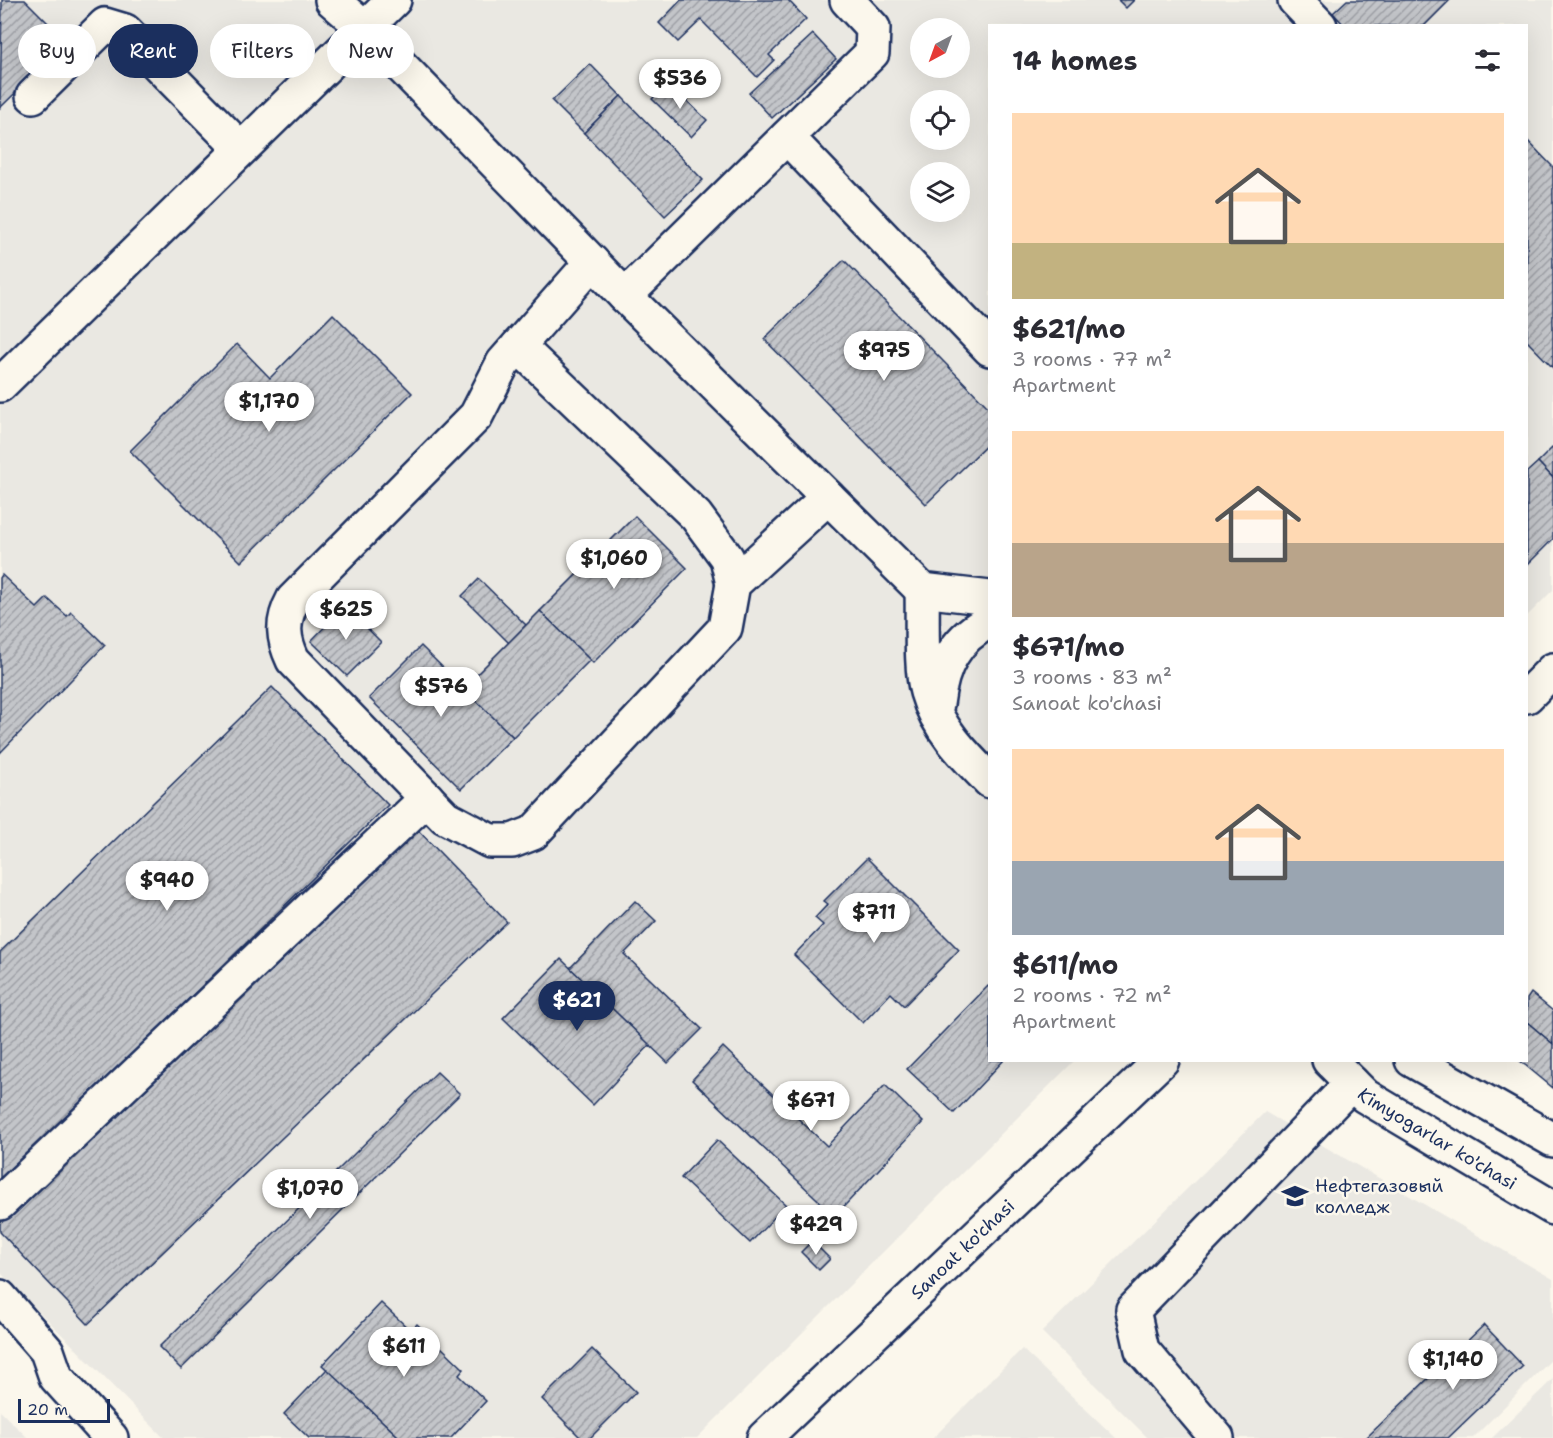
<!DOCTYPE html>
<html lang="en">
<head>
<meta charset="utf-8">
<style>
	:root { --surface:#fff; --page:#f2f2f3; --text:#2b2b33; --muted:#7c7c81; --accent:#1b2f5e }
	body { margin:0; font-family:"Shantell Sans",sans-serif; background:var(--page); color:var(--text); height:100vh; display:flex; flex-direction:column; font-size:22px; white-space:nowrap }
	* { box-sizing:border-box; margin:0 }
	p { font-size:20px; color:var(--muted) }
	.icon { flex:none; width:33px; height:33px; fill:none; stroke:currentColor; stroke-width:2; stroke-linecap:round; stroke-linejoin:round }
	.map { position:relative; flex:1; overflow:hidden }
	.details { position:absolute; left:988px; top:24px; width:540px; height:1038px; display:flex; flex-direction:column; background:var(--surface); border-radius:0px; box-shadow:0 6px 24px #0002 }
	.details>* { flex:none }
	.banner { position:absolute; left:18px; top:24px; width:570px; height:54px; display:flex; gap:12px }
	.needle { width:39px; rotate:221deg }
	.buttons { position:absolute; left:910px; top:18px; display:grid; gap:12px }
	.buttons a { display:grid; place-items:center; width:60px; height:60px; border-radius:50%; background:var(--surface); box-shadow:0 6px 24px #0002; font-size:30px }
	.scale { position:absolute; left:18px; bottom:15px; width:92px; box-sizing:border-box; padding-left:6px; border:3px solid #1b2f5e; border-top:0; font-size:16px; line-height:21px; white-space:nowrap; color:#1b2f5e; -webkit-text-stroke:4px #fbf7ec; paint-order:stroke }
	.price { position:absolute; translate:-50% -51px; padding:0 14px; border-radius:21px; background:#fff; color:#222; font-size:20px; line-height:39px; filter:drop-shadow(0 2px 3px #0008) }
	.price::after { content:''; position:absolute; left:50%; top:36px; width:18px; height:14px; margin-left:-9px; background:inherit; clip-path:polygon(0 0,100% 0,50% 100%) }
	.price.active { background:var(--accent); color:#fff }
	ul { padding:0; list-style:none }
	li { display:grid; align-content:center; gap:12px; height:318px; padding:0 24px }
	li span { display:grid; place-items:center; height:186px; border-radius:0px; color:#555 }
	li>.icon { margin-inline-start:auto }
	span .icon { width:108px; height:108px; fill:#fffc; stroke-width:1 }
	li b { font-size:26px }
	h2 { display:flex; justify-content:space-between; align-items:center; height:72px; padding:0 24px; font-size:26px }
	.chip { padding:0 21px; border-radius:27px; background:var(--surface); box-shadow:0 6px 24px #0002; font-size:21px; line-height:54px }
	.chip.active { background:var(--accent); color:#fff }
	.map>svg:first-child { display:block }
</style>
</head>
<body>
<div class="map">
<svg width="1553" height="1438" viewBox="0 0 1553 1438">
	<defs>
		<pattern id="building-hatch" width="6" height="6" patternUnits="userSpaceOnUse" patternTransform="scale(1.5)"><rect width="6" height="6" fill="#c3c5c9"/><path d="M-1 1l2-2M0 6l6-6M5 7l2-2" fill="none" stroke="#9ea0a6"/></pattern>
	</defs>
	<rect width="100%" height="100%" fill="#fbf7ec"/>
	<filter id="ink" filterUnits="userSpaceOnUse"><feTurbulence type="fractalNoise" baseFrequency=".0167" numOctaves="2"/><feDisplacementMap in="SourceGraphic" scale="12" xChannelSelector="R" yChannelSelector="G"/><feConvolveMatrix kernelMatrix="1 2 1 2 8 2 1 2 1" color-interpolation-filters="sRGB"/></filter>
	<g filter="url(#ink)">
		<g fill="#eae8e2" fill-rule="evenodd">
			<path d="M0,0H1553V590L1527,616V26H990V1060L1074,1061L697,1438H164L0,1272ZM921,28H960V68H921ZM921,100H960V140H921ZM921,172H960V212H921Z"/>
			<path d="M1265,1112L1553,1279V1358L1473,1438H1148L1042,1332Z"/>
			<path d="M1022,1349L1116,1438H933Z"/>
			<path d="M1553,1379V1438H1492Z"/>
			<path d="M0,1411L28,1438H0Z"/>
		</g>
		<g fill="url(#building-hatch)" stroke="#1b2f5e" stroke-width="1.5">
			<path d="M2,0H25L67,42L0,108Z"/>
			<path d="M681,0H788L806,19L769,55L774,60L757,77L701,20L678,42L659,23Z"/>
			<path d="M1118,0H1134L1126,8Z"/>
			<path d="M1347,0H1450L1424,26H1345L1333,13Z"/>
			<path d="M813,34L836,59L772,118L749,93Z"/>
			<path d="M590,64L621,96L584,133L552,101Z"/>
			<path d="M668,83L707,120L691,137L652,99Z"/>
			<path d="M621,96L703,180L665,216L584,133Z"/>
			<path d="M1527,140L1553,167V368L1527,341Z"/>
			<path d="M844,260L990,409V442L926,504L764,339Z"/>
			<path d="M333,314L412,393L241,562L130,451L237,344L270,378Z"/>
			<path d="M1553,447V478L1538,462Z"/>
			<path d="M1538,462L1553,478V539L1527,565V472Z"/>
			<path d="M635,516L687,568L593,663L540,611Z"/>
			<path d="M2,575L37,608L47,598L67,616L71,612L105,645L0,753V578Z"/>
			<path d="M479,579L526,625L509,643L462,596Z"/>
			<path d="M345,606L381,642L347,676L311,641Z"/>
			<path d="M540,611L590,660L513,737L463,688Z"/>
			<path d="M421,646L513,737L461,789L369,698Z"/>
			<path d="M272,687L388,805L0,1183V952Z"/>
			<path d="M413,825L507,922L88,1324L0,1232V1220Z"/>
			<path d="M867,858L959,950L904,1006L891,993L863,1023L794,955L823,925L815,918L828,904L824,901Z"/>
			<path d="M635,901L656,921L624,954L702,1029L668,1063L570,968Z"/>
			<path d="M561,959L650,1045L593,1105L503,1018Z"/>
			<path d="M988,986L990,988V1060H1004L954,1113L907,1069Z"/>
			<path d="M1531,993L1553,1011V1044L1527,1022V999Z"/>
			<path d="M1527,1022L1553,1044V1088L1519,1060H1527Z"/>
			<path d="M723,1047L827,1146L885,1085L923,1122L835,1216L692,1080Z"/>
			<path d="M437,1072L460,1094L181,1369L159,1347Z"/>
			<path d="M717,1140L786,1205L750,1243L681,1178Z"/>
			<path d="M812,1241L830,1259L819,1270L801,1252Z"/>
			<path d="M381,1303L411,1331L417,1324L464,1369L459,1375L486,1401L451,1438H400L322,1365Z"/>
			<path d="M1484,1325L1523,1366L1448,1438H1366Z"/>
			<path d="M592,1349L636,1392L590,1438H581L542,1399Z"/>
			<path d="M327,1369L400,1438H309L284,1414Z"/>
		</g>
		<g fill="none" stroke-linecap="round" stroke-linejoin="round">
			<g stroke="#1b2f5e" stroke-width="38">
				<g id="minor">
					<path d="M332,0L364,28L625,296L922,590L990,598"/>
					<path d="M1295,0L1320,26"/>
					<path d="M33,96L105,25L125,31L241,149"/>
					<path d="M787,137L990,349"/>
					<path d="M592,262L503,363L476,416L293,600C281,622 283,639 293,660L445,817L490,841H512L533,833L725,628L733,584L828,497"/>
					<path d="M625,296L872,53L873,28L847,0"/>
					<path d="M518,346L696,516L727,558L733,584"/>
					<path d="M0,385L394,0"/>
					<path d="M922,590C923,617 920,668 927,692C937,728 964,755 990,781"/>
					<path d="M1527,696L1553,670"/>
					<path d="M937,704C941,667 955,638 990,621"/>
					<path id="s1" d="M1329,1060L1365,1096L1553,1208"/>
					<path d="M1412,1060L1553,1140"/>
					<path d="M0,1203L427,798"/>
					<path d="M0,1297L47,1351L56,1377L111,1438"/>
					<path id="s2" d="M764,1438L1162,1060"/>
					<path d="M1217,1438L1142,1350L1133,1310L1352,1083"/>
				</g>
			</g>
			<use href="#minor" stroke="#fbf7ec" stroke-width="33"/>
		</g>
	</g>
	<defs>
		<g id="university-bare" transform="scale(2.07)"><path d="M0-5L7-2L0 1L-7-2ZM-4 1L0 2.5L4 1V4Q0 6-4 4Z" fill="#1b2f5e" stroke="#fbf7ec" stroke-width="2.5" paint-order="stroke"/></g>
	</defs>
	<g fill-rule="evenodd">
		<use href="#university-bare" x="1295" y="1196"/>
	</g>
	<g text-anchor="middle" stroke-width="5" stroke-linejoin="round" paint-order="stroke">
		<g font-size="18" fill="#1b2f5e" stroke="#fbf7ec">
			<text dy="6" stroke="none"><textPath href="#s1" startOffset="135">Kimyogarlar ko'chasi</textPath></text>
			<text dy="6" stroke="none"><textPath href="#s2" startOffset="274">Sanoat ko'chasi</textPath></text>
		</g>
		<g font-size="18" fill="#1b2f5e" stroke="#fbf7ec" text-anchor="start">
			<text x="1315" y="1192">Нефтегазовый<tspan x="1315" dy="21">колледж</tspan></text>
		</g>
	</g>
</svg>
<div class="buttons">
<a><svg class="needle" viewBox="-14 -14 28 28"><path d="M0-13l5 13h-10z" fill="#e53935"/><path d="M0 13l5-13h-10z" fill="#7c7c81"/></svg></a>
<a><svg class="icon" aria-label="locate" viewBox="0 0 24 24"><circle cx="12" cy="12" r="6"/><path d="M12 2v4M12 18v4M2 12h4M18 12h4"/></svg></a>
<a><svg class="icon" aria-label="layers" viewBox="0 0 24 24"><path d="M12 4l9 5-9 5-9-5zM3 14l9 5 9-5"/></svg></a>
</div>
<div class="scale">20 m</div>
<b class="price" style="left:680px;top:110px">$536</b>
<b class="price" style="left:884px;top:382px">$975</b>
<b class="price" style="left:269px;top:433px">$1,170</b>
<b class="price" style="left:614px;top:590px">$1,060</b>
<b class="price" style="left:346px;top:641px">$625</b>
<b class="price" style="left:441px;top:718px">$576</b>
<b class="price" style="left:167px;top:912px">$940</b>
<b class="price" style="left:874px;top:944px">$711</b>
<b class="price active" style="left:577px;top:1032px">$621</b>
<b class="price" style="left:811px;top:1132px">$671</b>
<b class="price" style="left:310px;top:1220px">$1,070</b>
<b class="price" style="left:816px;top:1256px">$429</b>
<b class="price" style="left:404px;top:1378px">$611</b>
<b class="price" style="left:1453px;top:1391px">$1,140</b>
<div class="banner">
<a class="chip">Buy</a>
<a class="chip active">Rent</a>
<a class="chip">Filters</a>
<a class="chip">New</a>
</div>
<section class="details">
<h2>14 homes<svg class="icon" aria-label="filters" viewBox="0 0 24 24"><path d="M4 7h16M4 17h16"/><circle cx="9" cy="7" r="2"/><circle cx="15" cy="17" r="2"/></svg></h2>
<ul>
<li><span style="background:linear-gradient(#ffd9b3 70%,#c2b280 0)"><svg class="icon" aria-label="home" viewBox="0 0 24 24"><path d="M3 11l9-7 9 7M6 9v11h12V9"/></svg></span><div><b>$621/mo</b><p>3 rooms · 77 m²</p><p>Apartment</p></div></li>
<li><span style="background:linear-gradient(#ffd9b3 60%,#b9a48a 0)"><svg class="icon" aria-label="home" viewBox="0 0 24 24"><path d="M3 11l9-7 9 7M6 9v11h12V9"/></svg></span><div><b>$671/mo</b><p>3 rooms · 83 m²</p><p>Sanoat ko'chasi</p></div></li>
<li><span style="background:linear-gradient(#ffd9b3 60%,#9aa5b1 0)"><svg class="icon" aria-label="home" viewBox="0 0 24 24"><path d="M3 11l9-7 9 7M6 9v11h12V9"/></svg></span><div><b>$611/mo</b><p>2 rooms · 72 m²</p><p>Apartment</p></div></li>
</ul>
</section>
</div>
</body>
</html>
